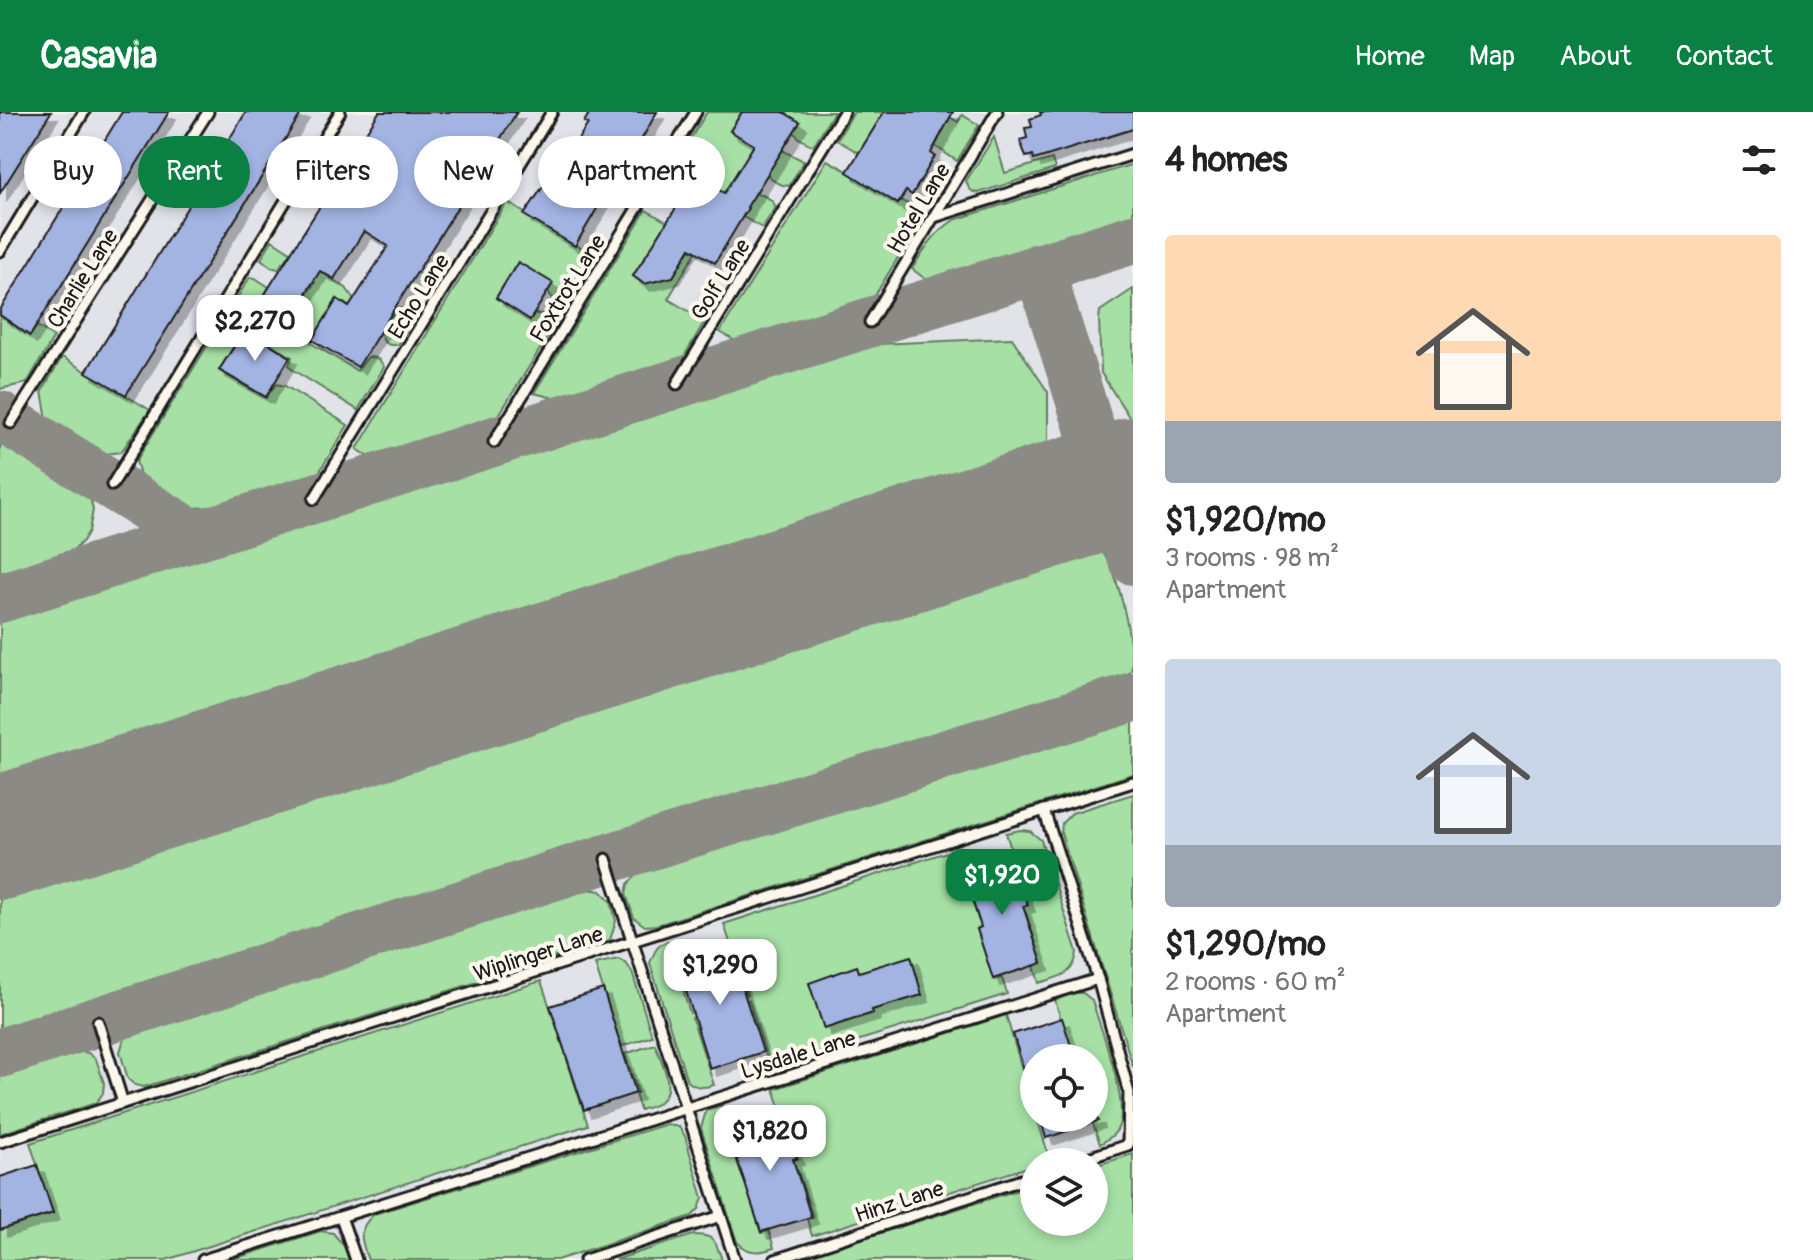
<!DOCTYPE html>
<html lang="en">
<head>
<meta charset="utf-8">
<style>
	:root { --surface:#fff; --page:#f6f6f6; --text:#222; --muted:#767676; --accent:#0b8043 }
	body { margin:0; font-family:Pangolin,sans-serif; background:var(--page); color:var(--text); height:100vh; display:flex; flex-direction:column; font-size:30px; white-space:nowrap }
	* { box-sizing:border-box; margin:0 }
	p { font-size:26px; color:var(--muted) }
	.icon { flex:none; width:44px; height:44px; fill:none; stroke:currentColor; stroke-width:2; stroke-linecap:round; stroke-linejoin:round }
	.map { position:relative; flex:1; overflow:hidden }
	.details { display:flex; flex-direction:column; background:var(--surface); width:680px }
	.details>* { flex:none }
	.hud { position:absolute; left:24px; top:24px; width:760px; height:72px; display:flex; gap:16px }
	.fabs { position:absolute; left:1020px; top:932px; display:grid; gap:16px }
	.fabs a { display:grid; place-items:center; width:88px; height:88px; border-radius:50%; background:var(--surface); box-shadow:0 4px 12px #0003; font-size:40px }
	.price { position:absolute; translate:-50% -68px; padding:0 18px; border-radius:16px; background:#fff; color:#222; font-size:26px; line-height:52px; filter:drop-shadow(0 2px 4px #0008) }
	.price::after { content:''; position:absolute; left:50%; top:48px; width:24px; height:18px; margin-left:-12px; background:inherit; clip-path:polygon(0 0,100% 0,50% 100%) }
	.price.current { background:var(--accent); color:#fff }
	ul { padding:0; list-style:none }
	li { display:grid; align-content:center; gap:16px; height:424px; padding:0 32px }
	li span { display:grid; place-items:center; height:248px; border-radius:8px; color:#555 }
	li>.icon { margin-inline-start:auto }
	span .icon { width:144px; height:144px; fill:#fffc; stroke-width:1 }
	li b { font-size:34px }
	h2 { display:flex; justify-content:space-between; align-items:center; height:96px; padding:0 32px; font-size:34px }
	.tag { padding:0 28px; border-radius:36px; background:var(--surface); box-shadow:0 4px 12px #0003; font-size:28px; line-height:72px }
	.tag.current { background:var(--accent); color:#fff }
	header { display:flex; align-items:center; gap:48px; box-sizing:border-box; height:112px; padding:0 40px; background:var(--accent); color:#fff }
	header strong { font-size:38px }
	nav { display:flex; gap:44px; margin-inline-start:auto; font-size:28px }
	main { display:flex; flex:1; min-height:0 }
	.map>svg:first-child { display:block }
</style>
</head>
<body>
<header>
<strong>Casavia</strong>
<nav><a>Home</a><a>Map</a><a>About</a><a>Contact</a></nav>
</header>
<main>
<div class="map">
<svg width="1133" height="1148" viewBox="0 0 1133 1148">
	<defs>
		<filter id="shadow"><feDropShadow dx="7" dy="7" stdDeviation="0" flood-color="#0004"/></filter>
	</defs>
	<rect width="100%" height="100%" fill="#fbf7ec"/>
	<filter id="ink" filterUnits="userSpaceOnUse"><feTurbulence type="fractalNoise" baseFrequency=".0125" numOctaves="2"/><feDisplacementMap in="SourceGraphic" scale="16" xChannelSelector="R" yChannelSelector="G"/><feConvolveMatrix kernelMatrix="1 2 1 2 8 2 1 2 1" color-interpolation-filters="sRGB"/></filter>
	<g filter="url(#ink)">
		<path fill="#e1e3e9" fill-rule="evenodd" d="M0,0H1133V1148H0ZM1034,946H1094V1006H1034ZM1034,1050H1094V1110H1034Z"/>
		<g fill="#a6e0a5" stroke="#617e60" stroke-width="2">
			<path d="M707,0H742L730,19L776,46L782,38L804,49L789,74C779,73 773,70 767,62L755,82C764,82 771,86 776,95L762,116L743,105L748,96L675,52Z"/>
			<path d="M783,0H834L813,34L799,26L793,19L799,10Z"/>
			<path d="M854,0H884L859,41L837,28Z"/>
			<path d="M942,0L958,10L962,3L979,13L957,49L935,34L939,27Z"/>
			<path d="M994,25L1005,61L1052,47L1055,57L978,81C971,81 968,76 966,69Z"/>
			<path d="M827,48L919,98L922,106L874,185L737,230L720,220Z"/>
			<path d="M1133,52V104L928,169L912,157C925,136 933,122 954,108Z"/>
			<path d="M507,90L597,146L567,194L552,186L548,179L552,171L518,150L496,186L530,207L534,202H545L557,210L497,306L371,346L357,337Z"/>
			<path d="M646,98L667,110L633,164L644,172L673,165L690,137L696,140L668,187L705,209L682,248L558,287L534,281Z"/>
			<path d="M272,128L346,176L354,187L388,208L398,196C406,196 411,200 414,208L398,233H390L384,230L381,222L384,216L337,187L311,231L357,259L368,245C377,245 380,247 384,255L358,298L293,258L289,253L292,245L245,216L219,259L266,286L276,272L285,274L348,313L318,362L214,395L193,396L142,370L136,349L250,165L255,166L269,175L264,184L293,204L315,170L283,150L278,157L271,155L261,147Z"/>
			<path d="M1133,177V311L1101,261L1099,207L1100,199Z"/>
			<path d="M0,203L30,224L37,214L54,225L27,271L0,277Z"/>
			<path d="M1012,226L1048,280V344L1044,350L0,680V509L877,232Z"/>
			<path d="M62,245L150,298L121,340L97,343L48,313L42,279Z"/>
			<path d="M0,323L79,373L89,381L93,398L89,419L83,429L72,439L0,462Z"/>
			<path d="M1079,433C1084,434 1093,434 1097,436C1118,447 1133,534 1132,556C1130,563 1120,568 1114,573L0,925V771L1058,434Z"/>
			<path d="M1133,605V662L657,813L645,814L634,806L626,782L628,772L638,761L1120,607Z"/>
			<path d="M1133,682V955L1061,721L1062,711L1072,701Z"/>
			<path d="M1020,718L1030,719L1041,728L1077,840C1074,864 1060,864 1039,871L1034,854L1042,850L1026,801L977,817L994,868L1002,866L1007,882L770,956L749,888L692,906L714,973C703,976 696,976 687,969L650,851C654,841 657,832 668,829L690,901L747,883L724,812L956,737L978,807L1028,793L1006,721Z"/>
			<path d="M588,777L601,779L611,789L616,809L610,828L144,975L135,973L128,967L120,940L123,930L128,922Z"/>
			<path d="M618,847L626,851L632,860L652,924L623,934L620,928L566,945L588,1013L166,1148H0V1118L53,1101L30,1031L541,869L564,937L617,921L595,852Z"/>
			<path d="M1073,881H1083L1092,888C1101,919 1126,979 1120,1010C1118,1021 1109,1027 1100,1032L1091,1006H1094V946H1073L1055,888Z"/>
			<path d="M1006,903L1026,971L1034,970V977L1029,979L1034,996V1006H1037L1050,1048L1034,1050V1053L812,1124L807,1107L813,1105L798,1059L747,1075L761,1121L769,1119L774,1136C759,1141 749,1142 737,1130L701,1016L706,999L721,993L729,1015L726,1017L743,1066L798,1047L774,977Z"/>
			<path d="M655,932C661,949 678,978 658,991C653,995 645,996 640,998L635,982L638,980L625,942Z"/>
			<path d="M77,938L88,941L96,947L104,971L103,981L96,991L0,1022V963Z"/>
			<path d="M667,1012L679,1015L685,1024L703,1086L699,1097L692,1104L557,1148H368C361,1127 356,1119 374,1102Z"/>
			<path d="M1133,1042V1148H794L1034,1073V1110H1094V1054Z"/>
			<path d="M321,1119L333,1121L344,1134L349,1148H230Z"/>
			<path d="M693,1123C715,1123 715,1128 722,1148H615Z"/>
		</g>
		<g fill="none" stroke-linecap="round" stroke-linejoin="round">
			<g stroke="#8c8a84" stroke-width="50">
				<path d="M1039,156L1108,375L1133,448"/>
				<path d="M0,304L195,424"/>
				<path d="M0,486L1133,127"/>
				<path d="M0,941L606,747L1133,585"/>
			</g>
			<path stroke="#8c8a84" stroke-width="124" d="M0,726L1133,367"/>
		</g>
		<g fill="#a3b4e3" stroke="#1c1c1c" stroke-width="2" filter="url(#shadow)">
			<path d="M0,0H51L0,81Z"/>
			<path d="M122,0H169L30,224L0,203V198Z"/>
			<path d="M246,0H302L126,283L86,260Z"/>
			<path d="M379,0H517L358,255L312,228L337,187L349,195L388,134L364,119L334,167L320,159L294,200L265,182Z"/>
			<path d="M590,0H657L631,46L602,88L575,134L524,103L550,64L553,66L588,12L584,10Z"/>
			<path d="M742,0H783L800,10L747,95L748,96L715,151L690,136L673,165L644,172L633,164L696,64L724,81L754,33L730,19Z"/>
			<path d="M884,0H953L931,41L935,44L912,83L906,79L898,92L847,60Z"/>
			<path d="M1040,0H1133V17L1034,48L1033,43L1026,45L1020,28L1027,26L1025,16L1032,15L1030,7L1041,3Z"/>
			<path d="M518,150L553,171L530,208L496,186Z"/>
			<path d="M246,216L290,245L266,285L219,258Z"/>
			<path d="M1012,744L1028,793L1023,794L1042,851L993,867L977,817L981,815L963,759Z"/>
			<path d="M729,834L763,940L710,957L677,850Z"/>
			<path d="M911,844L922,883L872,898L873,901L824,917L809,871L857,854L859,860Z"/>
			<path d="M603,877L636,981L584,998L550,894Z"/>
			<path d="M1062,906L1075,946H1034V977H1030L1013,922Z"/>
			<path d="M782,1002L797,1046L793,1047L811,1105L761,1120L728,1020Z"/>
			<path d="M1040,1006H1097L1098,1009L1046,1026Z"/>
			<path d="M37,1053L53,1101L0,1118V1065Z"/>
		</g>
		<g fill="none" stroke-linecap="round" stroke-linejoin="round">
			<g stroke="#1c1c1c" stroke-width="15">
				<g id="service">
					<path d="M934,105L1133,42"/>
					<path d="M0,139L84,0"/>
					<path d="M870,210L997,0"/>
					<path d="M677,272L844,0"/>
					<path d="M11,311L208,0"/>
					<path d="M494,330L696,0"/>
					<path d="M112,373L340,0"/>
					<path d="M314,387L552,0"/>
					<path d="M606,747L735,1148"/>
					<path d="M98,910L123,991"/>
					<path d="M0,1030L1133,670"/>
					<path d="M1076,1050L1128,1033L1129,981L1098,867"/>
					<path d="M341,1105L356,1148"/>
					<path d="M203,1148L1098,867L1044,698"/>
					<path d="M585,1148L721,1104"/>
					<path d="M775,1148L1034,1064"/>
				</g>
			</g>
			<use href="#service" stroke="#fbf7ec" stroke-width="9"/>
		</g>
	</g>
	<g text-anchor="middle" stroke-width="8" stroke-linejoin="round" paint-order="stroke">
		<g font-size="22" fill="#1c1c1c" stroke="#fbf7ec">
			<text transform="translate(918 96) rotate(-59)" y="8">Hotel Lane</text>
			<text transform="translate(82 166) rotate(-58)" y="8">Charlie Lane</text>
			<text transform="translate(720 167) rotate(-58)" y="8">Golf Lane</text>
			<text transform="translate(567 176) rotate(-58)" y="8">Foxtrot Lane</text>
			<text transform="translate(418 184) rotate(-58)" y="8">Echo Lane</text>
			<text transform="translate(538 841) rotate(-18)" y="8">Wiplinger Lane</text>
			<text transform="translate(798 942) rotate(-17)" y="8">Lysdale Lane</text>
			<text transform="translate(899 1089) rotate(-18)" y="8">Hinz Lane</text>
		</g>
	</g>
</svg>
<div class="fabs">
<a><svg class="icon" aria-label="locate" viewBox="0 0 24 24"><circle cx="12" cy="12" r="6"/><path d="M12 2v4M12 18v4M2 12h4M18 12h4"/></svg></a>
<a><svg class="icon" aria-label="layers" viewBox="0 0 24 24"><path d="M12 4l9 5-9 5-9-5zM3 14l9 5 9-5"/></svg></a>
</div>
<b class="price" style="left:255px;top:251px">$2,270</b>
<b class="price current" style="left:1002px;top:805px">$1,920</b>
<b class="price" style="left:720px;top:895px">$1,290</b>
<b class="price" style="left:770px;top:1061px">$1,820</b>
<div class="hud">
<a class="tag">Buy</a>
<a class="tag current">Rent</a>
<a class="tag">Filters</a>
<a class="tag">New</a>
<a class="tag">Apartment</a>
</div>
</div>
<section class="details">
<h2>4 homes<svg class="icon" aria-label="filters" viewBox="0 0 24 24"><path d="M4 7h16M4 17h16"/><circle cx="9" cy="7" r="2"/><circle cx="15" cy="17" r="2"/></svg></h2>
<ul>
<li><span style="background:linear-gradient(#ffd9b3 75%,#9aa5b1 0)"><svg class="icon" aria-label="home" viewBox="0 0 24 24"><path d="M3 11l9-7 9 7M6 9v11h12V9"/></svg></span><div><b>$1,920/mo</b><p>3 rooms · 98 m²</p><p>Apartment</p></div></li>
<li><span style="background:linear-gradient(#c9d6e8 75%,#9aa5b1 0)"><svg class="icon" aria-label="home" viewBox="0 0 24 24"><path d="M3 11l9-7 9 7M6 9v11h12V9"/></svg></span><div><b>$1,290/mo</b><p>2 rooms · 60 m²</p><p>Apartment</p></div></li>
</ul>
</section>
</main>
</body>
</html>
